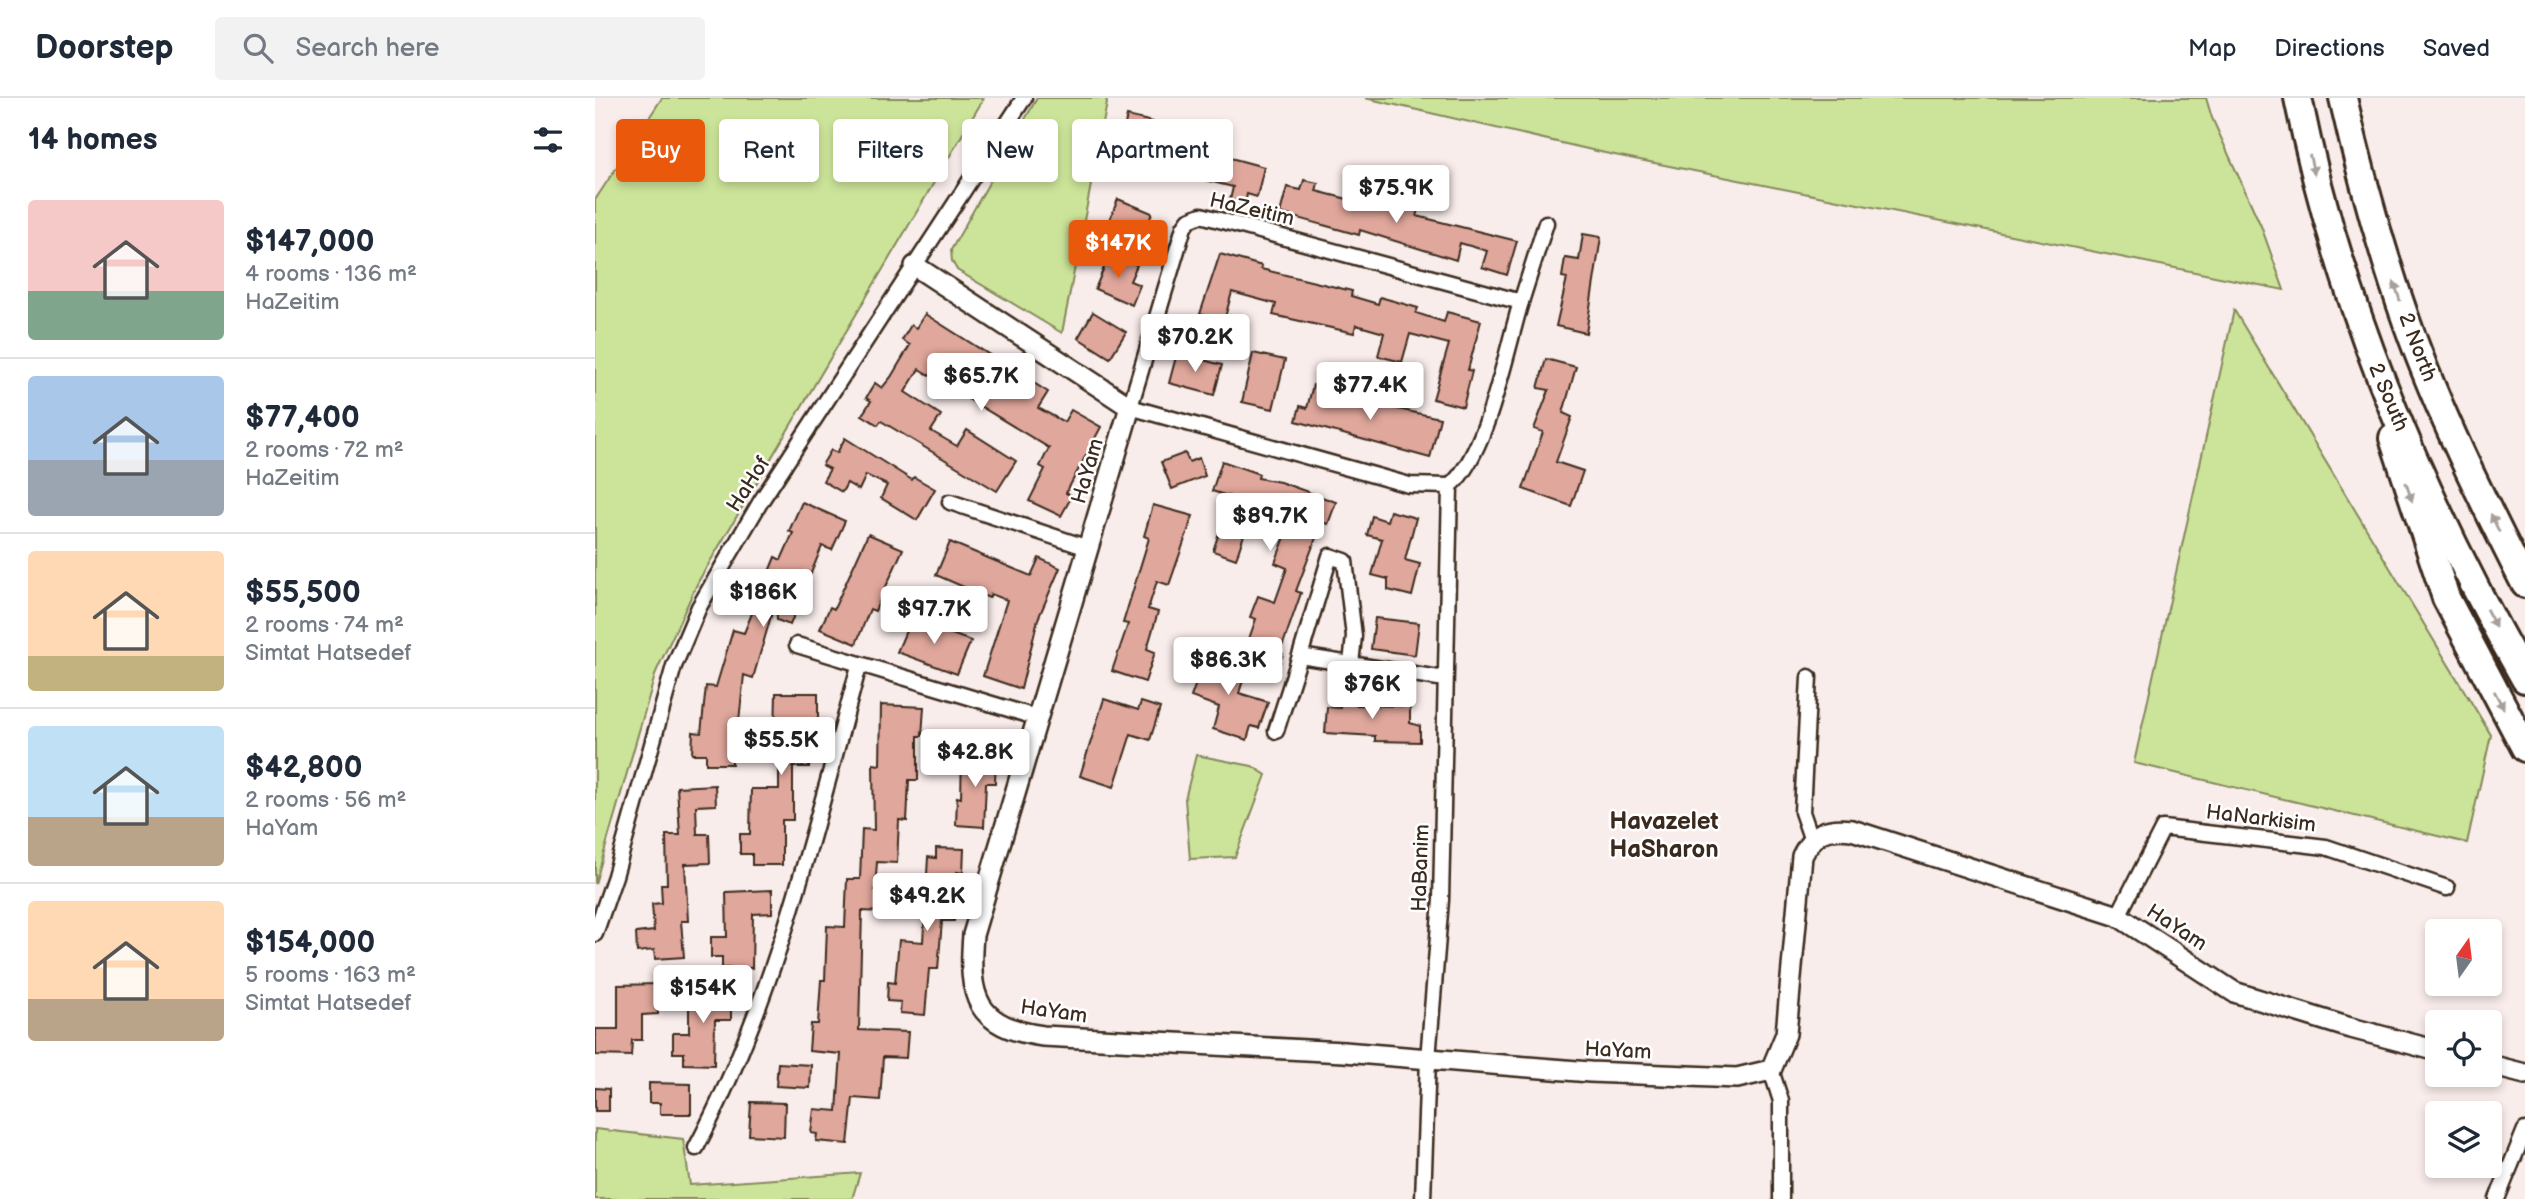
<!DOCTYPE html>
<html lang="en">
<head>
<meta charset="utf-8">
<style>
	:root { --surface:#fff; --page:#f2f2f3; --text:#1f2937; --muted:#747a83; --line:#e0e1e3; --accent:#ea580c }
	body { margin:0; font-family:"Balsamiq Sans",sans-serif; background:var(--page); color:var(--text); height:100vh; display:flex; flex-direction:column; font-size:26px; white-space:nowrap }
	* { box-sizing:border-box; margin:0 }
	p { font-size:23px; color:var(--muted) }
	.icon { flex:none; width:38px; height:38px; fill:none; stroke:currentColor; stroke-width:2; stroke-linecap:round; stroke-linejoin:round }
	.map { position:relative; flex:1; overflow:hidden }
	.panel { display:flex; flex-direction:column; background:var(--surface); width:595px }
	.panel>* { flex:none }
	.top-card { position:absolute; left:21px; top:21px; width:665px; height:63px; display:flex; gap:14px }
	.needle { width:46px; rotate:14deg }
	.fabs { position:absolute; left:1830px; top:821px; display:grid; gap:14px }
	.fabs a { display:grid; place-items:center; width:77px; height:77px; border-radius:7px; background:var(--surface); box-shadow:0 4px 10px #0003; font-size:35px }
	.price { position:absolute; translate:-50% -60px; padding:0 16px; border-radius:7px; background:#fff; color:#222; font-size:23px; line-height:46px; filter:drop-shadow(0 2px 4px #0008) }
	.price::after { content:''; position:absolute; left:50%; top:42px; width:21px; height:16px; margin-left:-10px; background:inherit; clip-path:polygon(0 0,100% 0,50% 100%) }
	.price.selected { background:var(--accent); color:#fff }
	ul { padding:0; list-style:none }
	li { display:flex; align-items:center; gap:21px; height:175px; padding:0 28px }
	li+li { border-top:2px solid var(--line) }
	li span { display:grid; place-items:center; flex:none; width:196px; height:140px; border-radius:7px; color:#555 }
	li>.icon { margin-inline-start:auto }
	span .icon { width:84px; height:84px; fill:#fffc; stroke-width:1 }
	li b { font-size:30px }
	h2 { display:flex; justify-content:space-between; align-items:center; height:84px; padding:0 28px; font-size:30px }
	.tag { padding:0 24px; border-radius:7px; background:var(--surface); box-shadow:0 4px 10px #0003; font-size:24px; line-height:63px }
	.tag.selected { background:var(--accent); color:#fff }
	header { display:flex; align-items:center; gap:42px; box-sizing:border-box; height:98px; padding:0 35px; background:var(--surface); border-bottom:2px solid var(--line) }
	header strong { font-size:33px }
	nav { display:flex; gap:38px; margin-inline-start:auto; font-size:24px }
	.search { width:490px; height:63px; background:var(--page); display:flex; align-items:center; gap:18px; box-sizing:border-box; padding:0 24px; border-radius:7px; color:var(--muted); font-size:26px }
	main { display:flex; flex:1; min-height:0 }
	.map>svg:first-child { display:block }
</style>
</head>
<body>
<header>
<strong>Doorstep</strong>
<div class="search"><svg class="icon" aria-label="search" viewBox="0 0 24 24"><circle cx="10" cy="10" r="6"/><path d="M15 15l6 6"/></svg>Search here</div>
<nav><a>Map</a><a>Directions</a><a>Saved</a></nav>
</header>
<main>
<section class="panel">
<h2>14 homes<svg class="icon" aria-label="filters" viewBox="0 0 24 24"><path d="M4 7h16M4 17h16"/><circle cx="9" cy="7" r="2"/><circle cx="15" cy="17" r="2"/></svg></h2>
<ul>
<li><span style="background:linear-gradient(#f6c9c9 65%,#7fa58c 0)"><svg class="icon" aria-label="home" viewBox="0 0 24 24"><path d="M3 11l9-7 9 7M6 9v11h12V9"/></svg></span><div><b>$147,000</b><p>4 rooms · 136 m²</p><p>HaZeitim</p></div></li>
<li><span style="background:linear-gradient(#a9c7e8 60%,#9aa5b1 0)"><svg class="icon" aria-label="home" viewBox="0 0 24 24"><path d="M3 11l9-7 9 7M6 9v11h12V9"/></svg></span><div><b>$77,400</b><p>2 rooms · 72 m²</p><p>HaZeitim</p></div></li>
<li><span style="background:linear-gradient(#ffd9b3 75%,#c2b280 0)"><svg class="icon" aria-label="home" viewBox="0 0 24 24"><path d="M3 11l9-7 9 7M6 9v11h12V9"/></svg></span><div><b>$55,500</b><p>2 rooms · 74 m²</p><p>Simtat Hatsedef</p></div></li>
<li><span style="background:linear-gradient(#bfe0f5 65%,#b9a48a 0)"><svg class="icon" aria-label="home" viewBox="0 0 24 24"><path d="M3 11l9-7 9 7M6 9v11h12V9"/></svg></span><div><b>$42,800</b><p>2 rooms · 56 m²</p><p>HaYam</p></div></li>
<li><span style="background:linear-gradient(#ffd9b3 70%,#b9a48a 0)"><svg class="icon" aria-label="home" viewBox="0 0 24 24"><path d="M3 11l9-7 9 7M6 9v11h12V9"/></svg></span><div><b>$154,000</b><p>5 rooms · 163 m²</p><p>Simtat Hatsedef</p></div></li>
</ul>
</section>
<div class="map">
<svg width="1930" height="1101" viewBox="0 0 1930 1101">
	<rect width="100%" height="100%" fill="#f9edeb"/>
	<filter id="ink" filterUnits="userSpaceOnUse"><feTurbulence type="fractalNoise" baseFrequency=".0143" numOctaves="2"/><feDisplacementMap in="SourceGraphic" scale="14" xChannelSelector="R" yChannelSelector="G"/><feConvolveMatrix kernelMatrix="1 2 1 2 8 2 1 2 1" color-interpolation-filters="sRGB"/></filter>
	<g filter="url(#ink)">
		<g fill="#cce499" stroke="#84875c" stroke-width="2">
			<path d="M67,0H389L103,484L61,574L0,786V102Z"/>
			<path d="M442,0H511L512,5L467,235L362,172L357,163L356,152Z"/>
			<path d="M770,0H1611L1617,20L1666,128L1689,192L1010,55Z"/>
			<path d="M1639,212L1896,637L1872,745L1539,665Z"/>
			<path d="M601,657L657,668L671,677L640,759L595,761L590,701Z"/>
			<path d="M0,1031L88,1041L95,1087L265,1075L257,1101H0Z"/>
		</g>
		<g fill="#e0a79c" stroke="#3b2a1e" stroke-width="2">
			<path d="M532,18L558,24L550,61L523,55Z"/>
			<path d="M587,35L624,44L621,56L669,69L662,99L652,96L650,106L635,102L638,89L577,74Z"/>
			<path d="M709,82L723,85L721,93L788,110L792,95L826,105L822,118L922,143L912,177L887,169L892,153L865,145L861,162L765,132L764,137L685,115L692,89L706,92Z"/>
			<path d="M523,101L557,115L548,140L513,126Z"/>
			<path d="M988,136L1006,139L991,235L961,228L972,180L967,179L970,160L984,162Z"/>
			<path d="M515,155L542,167L535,183L545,187L537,207L500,191Z"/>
			<path d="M625,156L667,168L666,171L757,193L756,198L783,206L785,199L823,210L821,215L849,224L852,214L886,223L873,272L877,273L868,309L838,301L854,246L815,236L807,264L783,258L789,235L761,227L759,235L678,217L681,206L637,194L629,223L605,216Z"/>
			<path d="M498,214L531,234L515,260L483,240Z"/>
			<path d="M330,216L453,294L443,310L469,324L476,312L506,329L471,395L477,398L466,418L434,403L450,371L445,368L454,350L324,271L310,294L346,317L336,333L362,348L372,332L421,363L402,393L286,323L283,327L267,317L276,303L271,300L280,285L287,290L296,279L315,247L307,242L316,227L321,230Z"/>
			<path d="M582,255L627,267L619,297L574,285Z"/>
			<path d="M658,255L690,262L678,311L647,304Z"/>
			<path d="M951,261L981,269L968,315L977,319L961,364L988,373L976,408L928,391L948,334L939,331L954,292L943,290Z"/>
			<path d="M718,287L743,293L742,298L845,320L835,360L701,323L705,308L712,310Z"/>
			<path d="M250,340L317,382L319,379L340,391L322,422L286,400L292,387L271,377L264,392L252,385L247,394L228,383L235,371L227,367L236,352L242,355Z"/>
			<path d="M590,355L594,364L604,360L610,378L577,391L566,364Z"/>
			<path d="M627,363L664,376L663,380L685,384L741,404L733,426L727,424L701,493L706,495L685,555L688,556L681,578L645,566L661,521L655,519L663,498L680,504L692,470L680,465L699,415L668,404L666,409L659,407L641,461L618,453L636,399L617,393Z"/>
			<path d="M207,404L250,423L237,452L227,448L195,527L182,522L181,501L158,580L149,577L144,623L138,622L137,666H111V656H97L98,634L106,635L111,588L121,589L138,532L149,535L180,459L186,462L198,435L194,433Z"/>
			<path d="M558,407L598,418L574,487L562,483L553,511L563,514L552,551L560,554L550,584L517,573L533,526L528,525L554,440L549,438Z"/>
			<path d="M795,413L821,420L810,462L825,466L817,498L793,492V481L777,477L787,441L772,437L777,418L792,423Z"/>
			<path d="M273,436L308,451L280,513L275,511L261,546L225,531L235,509L239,511Z"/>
			<path d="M355,444L436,478L444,460L465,470L443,521L426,591L388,578L412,502L396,496L394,500L341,477Z"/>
			<path d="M780,520L824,525L820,557L776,551Z"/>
			<path d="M316,521L376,543L362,576L302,554Z"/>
			<path d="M604,556L651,573L644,595L673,604L664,630L656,628L652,642L618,631L624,609L596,599L605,574L599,571Z"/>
			<path d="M181,595H223V626H214V669H198V722H187V767H157V756H145V736H155L156,691H184V657H172L173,638H180Z"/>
			<path d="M745,597L761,598L760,607L815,608V625L825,628V644L780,643V638L730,635L732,609L745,610Z"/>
			<path d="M509,601L543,612L546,604L565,610L555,642L536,636L519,689L485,678Z"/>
			<path d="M286,607L329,609L327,638H323V682H314L312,723L304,722L302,765L282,764L280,792H288L287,814L267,813L264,932L313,934L311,960L288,959L285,1002L258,1000L253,1046L221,1043L222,1036L216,1035L219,1011L242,1013L246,956L214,953L216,926H223L226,882H230L232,828L250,829L252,781H265L267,731L279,732L278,666L285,667Z"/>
			<path d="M367,656L401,657L400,685H391L389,729L361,727L362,699L366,700Z"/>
			<path d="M120,687L121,707L101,708L102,736H114L115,765L90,766L93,823H86L89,859L60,861L59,852L42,854L41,835L59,833L57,806L67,805L66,786H72L71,737H85L82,689Z"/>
			<path d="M341,750L369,751L368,775L362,774L359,823H347L343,871H334L330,917L305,915L306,904L292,903L293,884L300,885L304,842L328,844L333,759L341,760Z"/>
			<path d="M177,792V815L158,816L157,870H127V859H116V839H132L131,794Z"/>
			<path d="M62,886L63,916L47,917V942H37L36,958L1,957V931H23V887Z"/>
			<path d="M94,891H136V922H120L119,967L89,966V955H78V935H94Z"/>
			<path d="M183,965L216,967L215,990L181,988Z"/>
			<path d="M54,985L96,986V1016H65V1005H54Z"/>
			<path d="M0,990L14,991V1013H0Z"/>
			<path d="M156,1004L190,1005L189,1039L154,1037Z"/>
		</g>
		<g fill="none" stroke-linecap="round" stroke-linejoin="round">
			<g stroke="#3b2a1e" stroke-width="19">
				<g id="street">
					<path d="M606,117L926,204C911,253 892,357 855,388L814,387L535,309L589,129L594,122Z"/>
					<path d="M926,204L951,125"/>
					<path d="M355,404L493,450"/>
					<path d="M202,547L440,619"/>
					<path d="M756,566L759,538L750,463L735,458L705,558L850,581"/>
					<path d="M1214,579L1207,714L1216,740"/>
					<path d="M681,633L705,558"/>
					<path d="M1523,818L1568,730L1731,749L1852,790"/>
					<path d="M0,836L20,778L79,568L104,509L166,403L429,0"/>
					<path d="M1176,972L1186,1003V1101"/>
					<path d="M101,1050C181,898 219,732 264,568"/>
					<path d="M828,1101L833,961L846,802L855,388"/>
					<path d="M1902,1101L1930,1032"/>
				</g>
			</g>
			<g stroke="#3b2a1e" stroke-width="24">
				<g id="secondary">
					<path d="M320,168L535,309L378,837C373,898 380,929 448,938L749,954L995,974L1142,980L1176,972L1191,936L1207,758C1219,734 1231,729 1257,732L1523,818L1639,894L1752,929L1843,953"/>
					<path d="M1895,967L1930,976"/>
				</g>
			</g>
			<g stroke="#3b2a1e" stroke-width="32">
				<g id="highway">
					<path d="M1703,0C1744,204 1827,400 1930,581"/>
					<path d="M1748,0C1765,75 1786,152 1812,225C1844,315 1887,401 1930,486"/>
					<path d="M1798,340L1851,500L1930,650"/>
				</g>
			</g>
			<use href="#street" stroke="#fff" stroke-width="14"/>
			<use href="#secondary" stroke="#fff" stroke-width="19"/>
			<use href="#highway" stroke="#fff" stroke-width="26"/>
		</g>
		<defs><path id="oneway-solid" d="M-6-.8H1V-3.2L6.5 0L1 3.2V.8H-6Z" transform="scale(1.75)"/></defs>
		<g fill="#a79f9a">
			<use href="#oneway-solid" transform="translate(1717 67) rotate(76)"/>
			<use href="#oneway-solid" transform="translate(1802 193) rotate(-107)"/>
			<use href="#oneway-solid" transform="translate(1814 394) rotate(71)"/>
			<use href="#oneway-solid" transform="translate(1900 425) rotate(-115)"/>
			<use href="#oneway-solid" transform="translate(1896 520) rotate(62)"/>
			<use href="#oneway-solid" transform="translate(1904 602) rotate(62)"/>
		</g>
	</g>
	<g text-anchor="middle" stroke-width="5" stroke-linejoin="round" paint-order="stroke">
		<g font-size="21" fill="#3b2a1e" stroke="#fff">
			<text transform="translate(657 111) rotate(13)" y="7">HaZeitim</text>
			<text transform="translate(1823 249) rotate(69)" y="7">2 North</text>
			<text transform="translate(1794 299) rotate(67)" y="7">2 South</text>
			<text transform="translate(492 373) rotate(-74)" y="7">HaYam</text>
			<text transform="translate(153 386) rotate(-57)" y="7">HaHof</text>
			<text transform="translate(1666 720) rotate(7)" y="7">HaNarkisim</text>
			<text transform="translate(825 770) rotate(-88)" y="7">HaBanim</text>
			<text transform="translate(1582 829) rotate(33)" y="7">HaYam</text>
			<text transform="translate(459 913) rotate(8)" y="7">HaYam</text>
			<text transform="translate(1023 952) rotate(3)" y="7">HaYam</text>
		</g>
		<g font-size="24" font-weight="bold" fill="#3b2a1e" stroke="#fff">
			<text x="1069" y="731">Havazelet<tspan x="1069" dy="28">HaSharon</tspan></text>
		</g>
	</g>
</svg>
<div class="fabs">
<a><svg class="needle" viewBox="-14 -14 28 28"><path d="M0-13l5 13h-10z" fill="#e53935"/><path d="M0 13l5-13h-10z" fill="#747a83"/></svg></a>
<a><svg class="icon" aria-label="locate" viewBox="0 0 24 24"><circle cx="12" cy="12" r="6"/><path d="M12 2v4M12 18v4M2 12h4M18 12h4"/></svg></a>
<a><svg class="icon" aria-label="layers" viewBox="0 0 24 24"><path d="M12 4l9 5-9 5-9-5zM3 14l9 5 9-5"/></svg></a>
</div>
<b class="price" style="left:801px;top:127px">$75.9K</b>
<b class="price selected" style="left:523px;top:182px">$147K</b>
<b class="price" style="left:600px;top:276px">$70.2K</b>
<b class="price" style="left:386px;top:315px">$65.7K</b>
<b class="price" style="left:775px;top:324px">$77.4K</b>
<b class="price" style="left:675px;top:455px">$89.7K</b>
<b class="price" style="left:168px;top:531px">$186K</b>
<b class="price" style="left:339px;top:548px">$97.7K</b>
<b class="price" style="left:633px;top:599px">$86.3K</b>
<b class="price" style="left:777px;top:623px">$76K</b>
<b class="price" style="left:186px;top:679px">$55.5K</b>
<b class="price" style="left:380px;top:691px">$42.8K</b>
<b class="price" style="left:332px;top:835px">$49.2K</b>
<b class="price" style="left:108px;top:927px">$154K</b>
<div class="top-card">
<a class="tag selected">Buy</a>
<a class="tag">Rent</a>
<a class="tag">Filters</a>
<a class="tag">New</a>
<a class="tag">Apartment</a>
</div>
</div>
</main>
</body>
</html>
